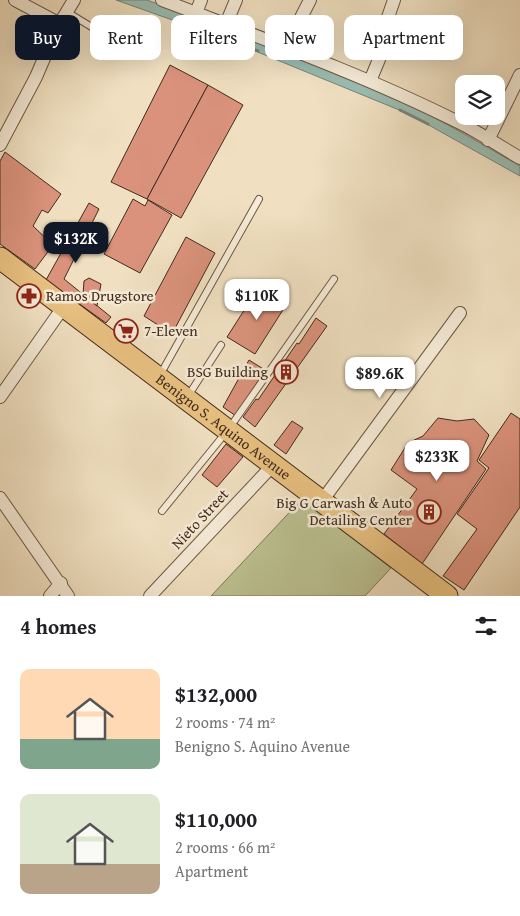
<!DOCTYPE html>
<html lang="en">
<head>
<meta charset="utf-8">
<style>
	:root { --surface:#fff; --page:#f2f2f2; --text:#202124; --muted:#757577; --accent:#111827 }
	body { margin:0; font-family:"Gentium Book Plus",serif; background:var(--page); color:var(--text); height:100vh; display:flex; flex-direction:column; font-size:19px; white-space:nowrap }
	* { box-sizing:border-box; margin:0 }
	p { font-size:16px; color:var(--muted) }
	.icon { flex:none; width:28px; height:28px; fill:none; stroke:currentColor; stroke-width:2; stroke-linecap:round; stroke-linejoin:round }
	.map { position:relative; height:596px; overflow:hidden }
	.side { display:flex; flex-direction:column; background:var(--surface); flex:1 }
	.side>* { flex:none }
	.hud { position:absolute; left:15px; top:15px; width:490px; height:45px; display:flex; gap:10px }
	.tools { position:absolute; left:455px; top:75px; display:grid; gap:10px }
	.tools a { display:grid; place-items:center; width:50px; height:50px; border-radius:10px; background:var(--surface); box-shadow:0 5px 20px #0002; font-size:25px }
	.price { position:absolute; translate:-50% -42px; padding:0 11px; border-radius:10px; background:#fff; color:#222; font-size:16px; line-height:32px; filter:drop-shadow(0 1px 2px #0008) }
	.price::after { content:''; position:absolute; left:50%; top:30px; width:15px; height:11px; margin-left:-8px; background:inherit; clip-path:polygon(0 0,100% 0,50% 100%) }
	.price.on { background:var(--accent); color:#fff }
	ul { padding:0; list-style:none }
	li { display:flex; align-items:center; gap:15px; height:125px; padding:0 20px }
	li span { display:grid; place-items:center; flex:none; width:140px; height:100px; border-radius:10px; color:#555 }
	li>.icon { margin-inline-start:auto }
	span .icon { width:60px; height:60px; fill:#fffc; stroke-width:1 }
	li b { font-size:21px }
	h2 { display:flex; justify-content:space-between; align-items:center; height:60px; padding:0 20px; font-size:21px }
	.chip { padding:0 18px; border-radius:10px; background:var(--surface); box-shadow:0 5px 20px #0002; font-size:18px; line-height:45px }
	.chip.on { background:var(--accent); color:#fff }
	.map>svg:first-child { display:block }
</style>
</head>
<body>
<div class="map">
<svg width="520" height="596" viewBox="0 0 520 596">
	<rect width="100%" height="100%" fill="#f0e0c1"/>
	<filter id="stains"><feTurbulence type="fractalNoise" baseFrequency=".004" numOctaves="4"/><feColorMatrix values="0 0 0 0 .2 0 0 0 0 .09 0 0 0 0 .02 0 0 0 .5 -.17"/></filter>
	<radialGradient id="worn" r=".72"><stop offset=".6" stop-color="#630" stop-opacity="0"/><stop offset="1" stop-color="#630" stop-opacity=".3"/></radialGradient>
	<path fill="#bcc191" stroke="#7f7656" d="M302,499L391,568L365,596H211Z"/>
	<path fill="#9abdb3" stroke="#778377" d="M116,0H147L193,17L370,88L409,104L461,132L520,166V176L409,114L226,39Z"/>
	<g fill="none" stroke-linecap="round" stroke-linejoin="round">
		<g stroke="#778377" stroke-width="3">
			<path d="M210,33L258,51"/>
			<path d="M400,110L428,124"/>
		</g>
	</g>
	<g fill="#da927c" stroke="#422c1c">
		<path d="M170,65L208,85L147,199L111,182Z"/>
		<path d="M208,85L243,105L181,218L147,199Z"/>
		<path d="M5,152L61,194L48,213L42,210L33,226L53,245L35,269L0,244V161Z"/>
		<path d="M133,199L145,206L148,200L172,215L140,273L104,254Z"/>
		<path d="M89,203L99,209L64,279L111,317L106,323L46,280Z"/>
		<path d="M186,237L215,253L172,334L144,316Z"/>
		<path d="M89,278L101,284L97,306L83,295L84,281Z"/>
		<path d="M259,287L286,305L255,354L227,337Z"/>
		<path d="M316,318L327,326L255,427L243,417L256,399L258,400L297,343L299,344Z"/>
		<path d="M249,360L265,370L236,416L223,407Z"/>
		<path d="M511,413L520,419V507L464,590L443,576L477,529L457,514L489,468L479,460Z"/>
		<path d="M438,418L457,421L474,419L489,435L477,461L486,469L422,564L384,534L417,489L391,470L408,443L423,436Z"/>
		<path d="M292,421L303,428L286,454L274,445Z"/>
		<path d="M226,444L243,457L217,487L202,475Z"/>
	</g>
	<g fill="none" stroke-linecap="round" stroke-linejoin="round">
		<g stroke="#6e5945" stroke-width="8">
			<g id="service">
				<path d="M67,12L108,37"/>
				<path d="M160,375L259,199"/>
				<path d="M188,396L221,345"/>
				<path d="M162,511L228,430L334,279"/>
			</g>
		</g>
		<g stroke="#6e5945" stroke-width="14">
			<g id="minor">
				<path d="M15,0L60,24"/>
				<path d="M162,0C261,38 362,74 458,122C479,132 499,146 520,158"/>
				<path d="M196,13L201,0"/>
				<path d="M226,24L236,0"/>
				<path d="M286,47L310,0"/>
				<path d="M370,81L385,45L387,20L394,0"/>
				<path d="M488,140L520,75"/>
				<path d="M0,145L36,77L57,28L74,0"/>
				<path d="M0,397L64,306"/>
				<path d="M0,498L68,596"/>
				<path d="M322,501L460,313"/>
				<path d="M50,596L61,583"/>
				<path d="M150,596L274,464"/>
			</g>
		</g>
		<g stroke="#422c1c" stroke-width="23">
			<g id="primary">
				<path id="s1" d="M0,258L447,596"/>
			</g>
		</g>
		<use href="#service" stroke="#f5ebd7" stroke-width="6"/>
		<use href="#minor" stroke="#f5ebd7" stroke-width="12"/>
		<use href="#primary" stroke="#e8c080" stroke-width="21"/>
	</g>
	<defs>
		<g id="pharmacy-ring" transform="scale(1.25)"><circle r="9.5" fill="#f5ebd7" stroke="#8f2418" stroke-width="1.5"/><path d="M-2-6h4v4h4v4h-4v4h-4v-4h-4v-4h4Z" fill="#8f2418"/></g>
		<g id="supermarket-ring" transform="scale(1.25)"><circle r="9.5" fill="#f5ebd7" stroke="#8f2418" stroke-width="1.5"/><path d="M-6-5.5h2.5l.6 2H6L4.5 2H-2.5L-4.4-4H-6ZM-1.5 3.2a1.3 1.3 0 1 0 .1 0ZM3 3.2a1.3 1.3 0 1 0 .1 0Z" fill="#8f2418"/></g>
		<g id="building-ring" transform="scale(1.25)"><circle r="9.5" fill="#f5ebd7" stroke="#8f2418" stroke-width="1.5"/><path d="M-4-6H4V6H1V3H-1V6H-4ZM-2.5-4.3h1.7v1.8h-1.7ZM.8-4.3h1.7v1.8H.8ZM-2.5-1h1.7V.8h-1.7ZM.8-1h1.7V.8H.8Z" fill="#8f2418"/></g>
	</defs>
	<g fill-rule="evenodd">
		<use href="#pharmacy-ring" x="29" y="296"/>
		<use href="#supermarket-ring" x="126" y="331"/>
		<use href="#building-ring" x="286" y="372"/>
		<use href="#building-ring" x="429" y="512"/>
	</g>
	<g text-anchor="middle" stroke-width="5" stroke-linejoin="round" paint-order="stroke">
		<g font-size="15" fill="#422c1c" stroke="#f5ebd7" text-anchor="start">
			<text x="46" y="301">Ramos Drugstore</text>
			<text x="144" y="336">7-Eleven</text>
			<text x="268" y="377" text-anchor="end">BSG Building</text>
			<text x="412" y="508" text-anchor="end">Big G Carwash &amp; Auto<tspan x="412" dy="17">Detailing Center</tspan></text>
		</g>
		<g font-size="15" fill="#422c1c" stroke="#f5ebd7">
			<text dy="5" stroke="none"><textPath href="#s1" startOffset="280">Benigno S. Aquino Avenue</textPath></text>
			<text transform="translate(200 519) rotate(-47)" y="5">Nieto Street</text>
		</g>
	</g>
	<rect width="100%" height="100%" filter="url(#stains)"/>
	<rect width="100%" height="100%" fill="url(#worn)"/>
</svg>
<div class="tools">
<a><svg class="icon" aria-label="layers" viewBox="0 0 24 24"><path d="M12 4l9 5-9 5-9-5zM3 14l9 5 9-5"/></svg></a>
</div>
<b class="price on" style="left:76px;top:264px">$132K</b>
<b class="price" style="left:257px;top:321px">$110K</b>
<b class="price" style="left:380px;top:399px">$89.6K</b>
<b class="price" style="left:437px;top:482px">$233K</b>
<div class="hud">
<a class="chip on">Buy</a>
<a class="chip">Rent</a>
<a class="chip">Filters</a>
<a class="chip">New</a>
<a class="chip">Apartment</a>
</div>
</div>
<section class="side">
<h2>4 homes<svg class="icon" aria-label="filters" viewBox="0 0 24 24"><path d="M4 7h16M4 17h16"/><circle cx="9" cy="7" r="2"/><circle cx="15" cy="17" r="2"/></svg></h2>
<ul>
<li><span style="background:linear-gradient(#ffd9b3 70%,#7fa58c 0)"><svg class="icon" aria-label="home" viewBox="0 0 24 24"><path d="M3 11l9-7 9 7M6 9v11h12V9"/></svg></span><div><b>$132,000</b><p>2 rooms · 74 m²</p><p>Benigno S. Aquino Avenue</p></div></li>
<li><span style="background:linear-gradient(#dfe7d0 70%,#b9a48a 0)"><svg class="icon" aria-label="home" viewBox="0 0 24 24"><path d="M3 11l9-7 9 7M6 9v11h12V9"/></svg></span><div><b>$110,000</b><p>2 rooms · 66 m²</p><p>Apartment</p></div></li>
</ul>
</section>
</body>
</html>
